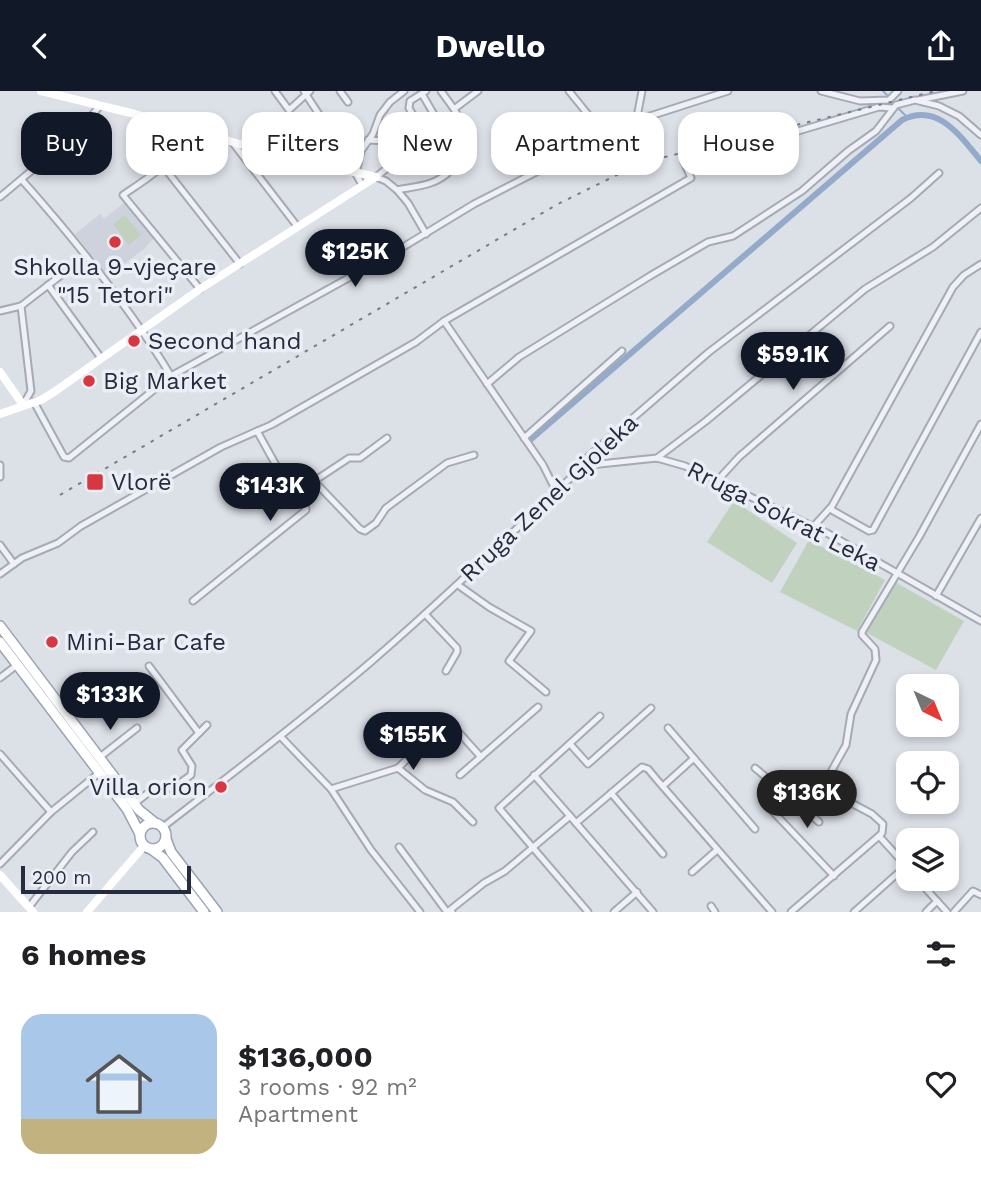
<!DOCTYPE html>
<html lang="en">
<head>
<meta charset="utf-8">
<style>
	:root { --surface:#fff; --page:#f2f2f2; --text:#202124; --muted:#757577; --line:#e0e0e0; --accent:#111827 }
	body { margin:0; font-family:"Work Sans",sans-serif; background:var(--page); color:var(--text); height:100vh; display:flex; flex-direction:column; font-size:26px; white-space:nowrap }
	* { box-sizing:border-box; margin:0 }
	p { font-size:23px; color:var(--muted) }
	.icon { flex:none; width:38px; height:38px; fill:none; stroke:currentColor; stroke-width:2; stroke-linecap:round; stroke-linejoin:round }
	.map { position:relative; height:821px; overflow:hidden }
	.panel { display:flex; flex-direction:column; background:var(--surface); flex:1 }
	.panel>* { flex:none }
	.guide { position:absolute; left:21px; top:21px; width:940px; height:63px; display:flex; gap:14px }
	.needle { width:46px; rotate:137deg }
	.controls { position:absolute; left:896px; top:583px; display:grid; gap:14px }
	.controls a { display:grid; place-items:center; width:63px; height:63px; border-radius:14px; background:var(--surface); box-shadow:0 4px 10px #0003; font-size:35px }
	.scale { position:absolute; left:21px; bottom:18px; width:170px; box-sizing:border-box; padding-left:7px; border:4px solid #252c3f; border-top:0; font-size:19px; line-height:24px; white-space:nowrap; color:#252c3f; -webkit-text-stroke:5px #ebeff5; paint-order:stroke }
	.price { position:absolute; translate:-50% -60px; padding:0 16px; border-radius:24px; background:var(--accent); color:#fff; font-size:23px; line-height:46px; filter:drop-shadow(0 2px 4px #0008) }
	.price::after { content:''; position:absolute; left:50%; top:42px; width:21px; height:16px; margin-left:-10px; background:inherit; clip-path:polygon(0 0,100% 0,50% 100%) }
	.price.active { background:#222; color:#fff }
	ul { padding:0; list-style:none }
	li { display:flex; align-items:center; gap:21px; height:175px; padding:0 21px }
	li+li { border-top:2px solid var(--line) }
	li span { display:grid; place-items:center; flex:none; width:196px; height:140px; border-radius:21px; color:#555 }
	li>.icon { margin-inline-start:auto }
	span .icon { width:84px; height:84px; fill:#fffc; stroke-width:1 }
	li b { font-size:30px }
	h2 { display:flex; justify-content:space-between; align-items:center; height:84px; padding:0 21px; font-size:30px }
	.tag { padding:0 24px; border-radius:21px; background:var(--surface); box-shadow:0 4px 10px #0003; font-size:24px; line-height:63px }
	.tag.active { background:var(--accent); color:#fff }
	header { display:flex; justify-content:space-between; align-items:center; height:91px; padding:0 21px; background:var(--accent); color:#fff; font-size:32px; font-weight:700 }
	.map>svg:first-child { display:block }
</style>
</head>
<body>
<header><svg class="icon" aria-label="back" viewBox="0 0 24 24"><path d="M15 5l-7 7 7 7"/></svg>Dwello<svg class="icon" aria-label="share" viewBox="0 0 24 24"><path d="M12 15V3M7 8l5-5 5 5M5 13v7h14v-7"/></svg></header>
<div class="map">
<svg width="981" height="821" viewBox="0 0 981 821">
	<rect width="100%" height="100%" fill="#dce0e7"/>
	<path fill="#ced2dd" d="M126,110L154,147L144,158L108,185L75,143L100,123L104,128Z"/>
	<g fill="#c0d2bd">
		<path d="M125,124L141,144L129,154L113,133Z"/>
		<path d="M734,410L797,452L772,492L707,451Z"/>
		<path d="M809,449L885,489L857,540L780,501Z"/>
		<path d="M895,491L964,530L936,579L865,541Z"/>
	</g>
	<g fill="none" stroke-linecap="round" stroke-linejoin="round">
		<g stroke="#94aaca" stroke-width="2">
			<path d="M883,0L888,5"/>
			<path d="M899,18L907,26"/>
		</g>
		<path stroke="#94aaca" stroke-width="6" d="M530,349L902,29C938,11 960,45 981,70"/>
		<g stroke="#a5aab5" stroke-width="9">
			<g id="street">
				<path d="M275,0L289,19L310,0"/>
				<path d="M304,0C326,37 332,29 317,73"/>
				<path d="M340,0L348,11"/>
				<path d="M426,0L410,10L409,17L428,51L436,50"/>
				<path d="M441,0L454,18"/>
				<path d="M569,0L603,42"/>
				<path d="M821,0L860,10L889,9L898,0"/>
				<path d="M422,3L446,44"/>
				<path d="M918,9L963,0"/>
				<path d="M637,26L642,0"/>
				<path d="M188,38C175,72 152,84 123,104L200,198"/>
				<path d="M368,49L387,50L417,33"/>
				<path d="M233,52L297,135"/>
				<path d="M163,75L240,173"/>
				<path d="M376,86L386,90L397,99C417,95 435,95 450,80L436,50L460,36L461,30L454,18L478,0"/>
				<path d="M376,86L401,66L428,51"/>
				<path d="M22,89C76,150 129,215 171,285"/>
				<path d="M362,94L356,83L361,60L373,43L380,24L390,11L404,0"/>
				<path d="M397,99L408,112L426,143"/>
				<path d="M0,106L74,44L100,15"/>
				<path d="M48,194L101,267"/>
				<path d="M21,215L31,300L23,314"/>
				<path d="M0,220L21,215L86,165"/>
				<path d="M444,230L691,87L684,71L688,64L733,53H743L788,43L879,16L892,17"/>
				<path d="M487,293L519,266L650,185L708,151L733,145L802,100L848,60L876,40L896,14L915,9L939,15L959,25L981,44"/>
				<path d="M34,311L64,366L69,367L171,285L390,164L474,113L552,73L593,46L631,28L650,25L728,0"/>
				<path d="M524,347L622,260"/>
				<path d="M657,367L706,330L865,198L933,156L981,117"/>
				<path d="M0,374V386"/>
				<path d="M578,380L590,374L657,367L685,375L827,442L981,530"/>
				<path d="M718,389L739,366L890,235"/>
				<path d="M314,390L360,438L365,440L376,432L386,417L447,372L474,364"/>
				<path d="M296,402L349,367H360L387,347"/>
				<path d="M830,418L869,440L873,439L981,241"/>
				<path d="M813,436L832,415L953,196L964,184L981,173"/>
				<path d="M0,454L14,473"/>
				<path d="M0,483L22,467L58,452L81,435L221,356L271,334L416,251L444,230L543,374L556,400"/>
				<path d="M458,494L489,516L531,540L509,570L546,601"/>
				<path d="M936,505L981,427"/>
				<path d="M193,510L306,419L305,413L282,385L257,340"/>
				<path d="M425,523L457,557V561L446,580"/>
				<path d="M149,575L199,642"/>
				<path d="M0,587L17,574"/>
				<path d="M668,637L755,738"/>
				<path d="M281,646L331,698L371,759L420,821"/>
				<path d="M570,653L588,673L651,617"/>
				<path d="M0,663L51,721"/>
				<path d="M100,666L137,637"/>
				<path d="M398,677L425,699L453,711L473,731"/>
				<path d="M755,677L790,706L805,691L810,690L872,723L883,733L882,742L879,745"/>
				<path d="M460,684L538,616"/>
				<path d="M534,684L570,725"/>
				<path d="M663,695L694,667"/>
				<path d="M822,697L846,654L851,623L876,569L875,558L862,544V541L919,446L981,333"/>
				<path d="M331,698L398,677L441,635L447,632L453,635L481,666"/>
				<path d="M611,702L663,763"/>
				<path d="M790,706L819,731"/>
				<path d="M763,710L834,785"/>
				<path d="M134,713L153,698L173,697L191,684L192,675L182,659L207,634"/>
				<path d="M163,736C233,682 304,628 372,570C442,510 508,445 576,382L589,365L709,261L911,107L939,82"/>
				<path d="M399,756L447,821"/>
				<path d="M0,773L51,721L99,682"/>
				<path d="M692,781L717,759"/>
				<path d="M917,788L947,821"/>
				<path d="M711,815L715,821"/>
				<path d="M29,816L72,761L93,741"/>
				<path d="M452,821L450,819L484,792L505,780L570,725L576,732"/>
				<path d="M588,821L499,717L600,625"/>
				<path d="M614,821L637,801"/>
				<path d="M653,821L576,732L642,676L648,678L658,690L772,821"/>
				<path d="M791,821L879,745L908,777"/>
				<path d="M854,821L906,775"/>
				<path d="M926,821L937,810"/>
				<path d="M954,821L973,800L981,804"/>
			</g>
		</g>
		<g stroke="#9ba2b4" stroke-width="12">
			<g id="primary">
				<path d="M0,535L139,719L155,732"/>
				<path d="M0,551L127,718L140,743"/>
				<circle cx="153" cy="745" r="13"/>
				<path d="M166,748L171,761L217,821"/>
				<path d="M151,758L163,767L204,821"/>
			</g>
		</g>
		<use href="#street" stroke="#eff1f6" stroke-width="5"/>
		<g stroke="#fff" stroke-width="8">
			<path d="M41,0L135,23L271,62L376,86"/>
			<path d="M0,281L23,314"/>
			<path d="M0,323L41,309L54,301L200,198L376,86"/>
			<path d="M0,784L33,821"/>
			<path d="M87,821L144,755"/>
		</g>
		<use href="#primary" stroke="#fff" stroke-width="9"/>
		<path stroke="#757d92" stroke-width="2" stroke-dasharray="3.5 7" stroke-linecap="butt" d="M60,404L558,113L627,79L665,66L936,0"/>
	</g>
	<g fill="#d63741" stroke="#ebeff5" stroke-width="2.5">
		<circle cx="115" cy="151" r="7"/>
		<circle cx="134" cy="250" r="7"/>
		<circle cx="89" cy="290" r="7"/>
		<rect x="86" y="382" width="18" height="18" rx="3.5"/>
		<circle cx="52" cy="551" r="7"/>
		<circle cx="221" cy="696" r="7"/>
	</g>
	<g text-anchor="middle" stroke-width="7" stroke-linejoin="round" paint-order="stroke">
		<g font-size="24" fill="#252c3f" stroke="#ebeff5" text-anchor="start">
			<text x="115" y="184" text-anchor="middle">Shkolla 9-vjeçare<tspan x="115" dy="28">"15 Tetori"</tspan></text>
			<text x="148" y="258">Second hand</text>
			<text x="103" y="298">Big Market</text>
			<text x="111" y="399">Vlorë</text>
			<text x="66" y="559">Mini-Bar Cafe</text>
			<text x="207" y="704" text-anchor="end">Villa orion</text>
		</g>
		<g font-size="24" fill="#252c3f" stroke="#ebeff5">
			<text transform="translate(549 407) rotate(-43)" y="8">Rruga Zenel Gjoleka</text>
			<text transform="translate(784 425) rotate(27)" y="8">Rruga Sokrat Leka</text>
		</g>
	</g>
</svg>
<div class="controls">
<a><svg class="needle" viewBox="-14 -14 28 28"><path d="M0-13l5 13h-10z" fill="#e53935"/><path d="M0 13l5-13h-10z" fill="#757577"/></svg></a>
<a><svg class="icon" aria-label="locate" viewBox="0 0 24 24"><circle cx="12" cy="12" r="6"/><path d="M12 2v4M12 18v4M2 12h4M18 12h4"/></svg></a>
<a><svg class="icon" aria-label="layers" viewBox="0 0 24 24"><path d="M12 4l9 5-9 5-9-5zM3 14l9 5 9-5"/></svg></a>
</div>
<div class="scale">200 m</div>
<b class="price" style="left:355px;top:198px">$125K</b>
<b class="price" style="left:793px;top:301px">$59.1K</b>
<b class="price" style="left:270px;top:432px">$143K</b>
<b class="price" style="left:110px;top:641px">$133K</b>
<b class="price" style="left:413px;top:681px">$155K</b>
<b class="price active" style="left:807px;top:739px">$136K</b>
<div class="guide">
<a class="tag active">Buy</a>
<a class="tag">Rent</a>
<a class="tag">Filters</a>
<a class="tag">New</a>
<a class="tag">Apartment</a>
<a class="tag">House</a>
</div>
</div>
<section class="panel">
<h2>6 homes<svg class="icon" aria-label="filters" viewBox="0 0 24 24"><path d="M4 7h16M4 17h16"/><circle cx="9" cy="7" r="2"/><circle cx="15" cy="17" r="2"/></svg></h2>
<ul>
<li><span style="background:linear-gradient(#a9c7e8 75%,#c2b280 0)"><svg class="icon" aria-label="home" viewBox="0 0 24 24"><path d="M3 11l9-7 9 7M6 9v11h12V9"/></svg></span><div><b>$136,000</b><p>3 rooms · 92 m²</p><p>Apartment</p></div><svg class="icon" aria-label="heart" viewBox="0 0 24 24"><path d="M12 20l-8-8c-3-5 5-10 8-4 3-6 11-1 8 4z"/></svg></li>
</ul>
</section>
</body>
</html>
